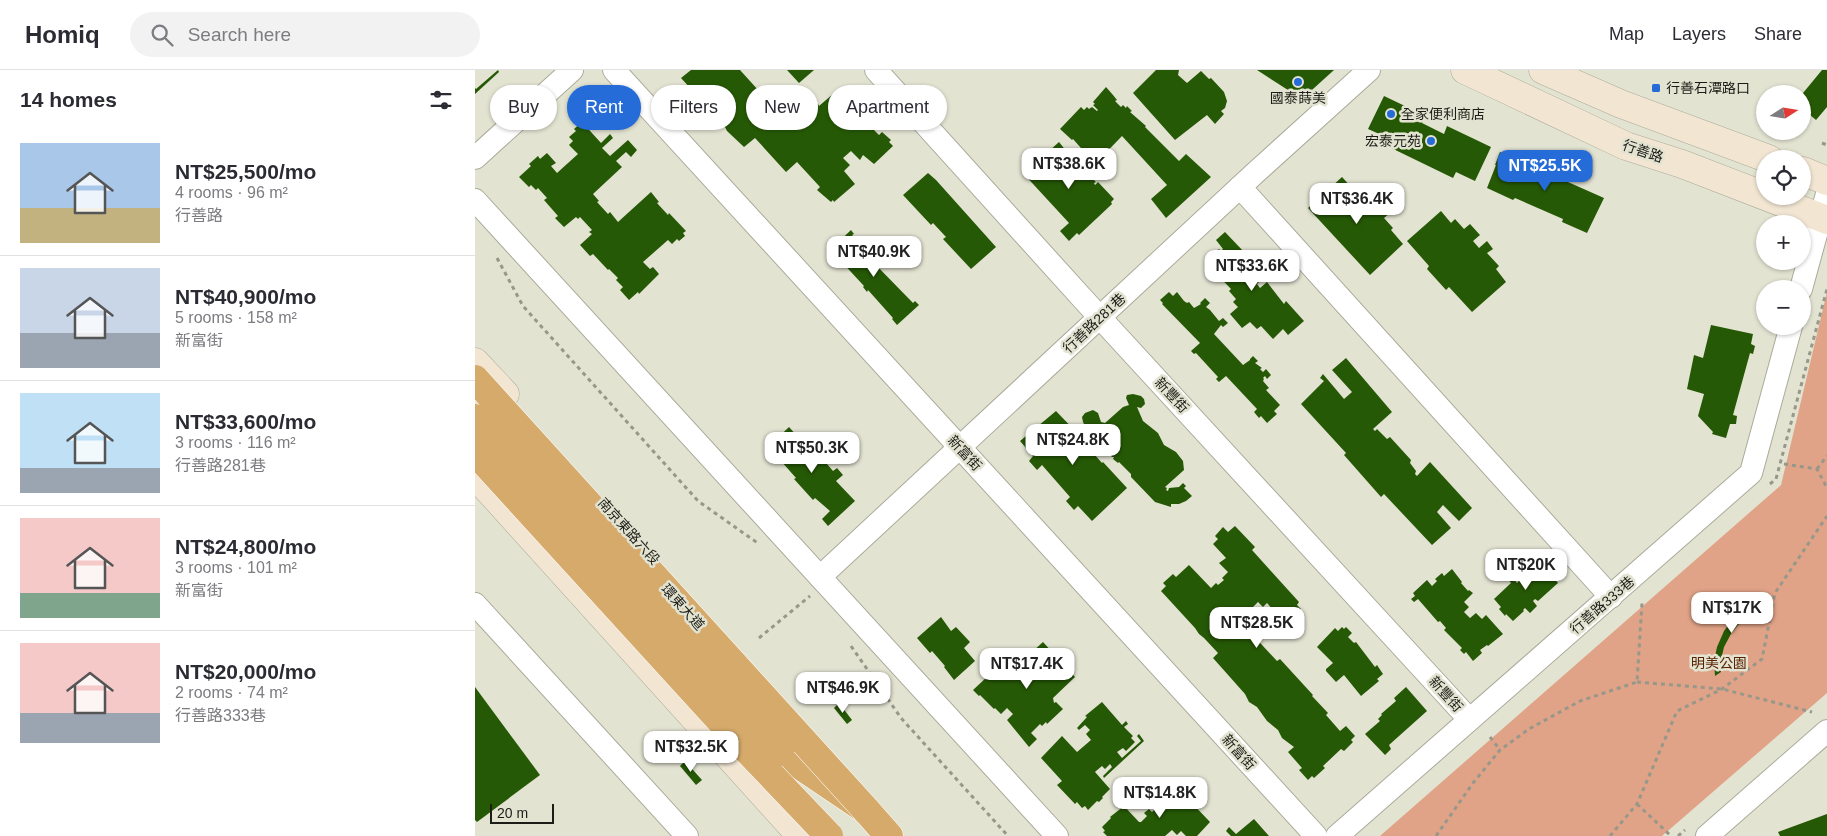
<!DOCTYPE html>
<html lang="en">
<head>
<meta charset="utf-8">
<style>
	:root { --surface:#fff; --page:#f2f2f3; --text:#2b2b33; --muted:#7c7c81; --line:#e1e1e2; --accent:#256cd8 }
	body { margin:0; font-family:Arial,"Noto Sans TC",sans-serif; background:var(--page); color:var(--text); height:100vh; display:flex; flex-direction:column; font-size:19px; white-space:nowrap }
	* { box-sizing:border-box; margin:0 }
	p { font-size:16px; color:var(--muted) }
	.icon { flex:none; width:28px; height:28px; fill:none; stroke:currentColor; stroke-width:2; stroke-linecap:round; stroke-linejoin:round }
	.map { position:relative; flex:1; overflow:hidden }
	.sheet { display:flex; flex-direction:column; background:var(--surface); width:475px }
	.sheet>* { flex:none }
	.guide { position:absolute; left:15px; top:15px; width:475px; height:45px; display:flex; gap:10px }
	.needle { width:32px; rotate:78deg }
	.buttons { position:absolute; left:1281px; top:15px; display:grid; gap:10px }
	.buttons a { display:grid; place-items:center; width:55px; height:55px; border-radius:50%; background:var(--surface); box-shadow:0 1px 4px #0004; font-size:25px }
	.scale { position:absolute; left:15px; bottom:12px; width:64px; box-sizing:border-box; padding-left:5px; border:2px solid #1d1d17; border-top:0; font-size:14px; line-height:18px; white-space:nowrap; color:#1d1d17; -webkit-text-stroke:4px #e3e3d2; paint-order:stroke }
	.price { position:absolute; translate:-50% -42px; padding:0 11px; border-radius:10px; background:#fff; color:#222; font-size:16px; line-height:32px; filter:drop-shadow(0 1px 2px #0008) }
	.price::after { content:''; position:absolute; left:50%; top:30px; width:15px; height:11px; margin-left:-8px; background:inherit; clip-path:polygon(0 0,100% 0,50% 100%) }
	.price.active { background:var(--accent); color:#fff }
	ul { padding:0; list-style:none }
	li { display:flex; align-items:center; gap:15px; height:125px; padding:0 20px }
	li+li { border-top:1px solid var(--line) }
	li span { display:grid; place-items:center; flex:none; width:140px; height:100px; border-radius:0px; color:#555 }
	li>.icon { margin-inline-start:auto }
	span .icon { width:60px; height:60px; fill:#fffc; stroke-width:1 }
	li b { font-size:21px }
	h2 { display:flex; justify-content:space-between; align-items:center; height:60px; padding:0 20px; font-size:21px }
	.pill { padding:0 18px; border-radius:22px; background:var(--surface); box-shadow:0 1px 4px #0004; font-size:18px; line-height:45px }
	.pill.active { background:var(--accent); color:#fff }
	header { display:flex; align-items:center; gap:30px; box-sizing:border-box; height:70px; padding:0 25px; background:var(--surface); border-bottom:1px solid var(--line) }
	header strong { font-size:24px }
	nav { display:flex; gap:28px; margin-inline-start:auto; font-size:18px }
	.search { width:350px; height:45px; background:var(--page); display:flex; align-items:center; gap:12px; box-sizing:border-box; padding:0 18px; border-radius:28px; color:var(--muted); font-size:19px }
	main { display:flex; flex:1; min-height:0 }
	.map>svg:first-child { display:block }
</style>
</head>
<body>
<header>
<strong>Homiq</strong>
<div class="search"><svg class="icon" aria-label="search" viewBox="0 0 24 24"><circle cx="10" cy="10" r="6"/><path d="M15 15l6 6"/></svg>Search here</div>
<nav><a>Map</a><a>Layers</a><a>Share</a></nav>
</header>
<main>
<section class="sheet">
<h2>14 homes<svg class="icon" aria-label="filters" viewBox="0 0 24 24"><path d="M4 7h16M4 17h16"/><circle cx="9" cy="7" r="2"/><circle cx="15" cy="17" r="2"/></svg></h2>
<ul>
<li><span style="background:linear-gradient(#a9c7e8 65%,#c2b280 0)"><svg class="icon" aria-label="home" viewBox="0 0 24 24"><path d="M3 11l9-7 9 7M6 9v11h12V9"/></svg></span><div><b>NT$25,500/mo</b><p>4 rooms · 96 m²</p><p>行善路</p></div></li>
<li><span style="background:linear-gradient(#c9d6e8 65%,#9aa5b1 0)"><svg class="icon" aria-label="home" viewBox="0 0 24 24"><path d="M3 11l9-7 9 7M6 9v11h12V9"/></svg></span><div><b>NT$40,900/mo</b><p>5 rooms · 158 m²</p><p>新富街</p></div></li>
<li><span style="background:linear-gradient(#bfe0f5 75%,#9aa5b1 0)"><svg class="icon" aria-label="home" viewBox="0 0 24 24"><path d="M3 11l9-7 9 7M6 9v11h12V9"/></svg></span><div><b>NT$33,600/mo</b><p>3 rooms · 116 m²</p><p>行善路281巷</p></div></li>
<li><span style="background:linear-gradient(#f6c9c9 75%,#7fa58c 0)"><svg class="icon" aria-label="home" viewBox="0 0 24 24"><path d="M3 11l9-7 9 7M6 9v11h12V9"/></svg></span><div><b>NT$24,800/mo</b><p>3 rooms · 101 m²</p><p>新富街</p></div></li>
<li><span style="background:linear-gradient(#f6c9c9 70%,#9aa5b1 0)"><svg class="icon" aria-label="home" viewBox="0 0 24 24"><path d="M3 11l9-7 9 7M6 9v11h12V9"/></svg></span><div><b>NT$20,000/mo</b><p>2 rooms · 74 m²</p><p>行善路333巷</p></div></li>
</ul>
</section>
<div class="map">
<svg width="1352" height="766" viewBox="0 0 1352 766">
	<rect width="100%" height="100%" fill="#e3e3d2"/>
	<path fill="#e1a387" d="M1352,222V623L1187,766H905L1306,415Z"/>
	<g fill="#265905">
		<path d="M23,0L24,2L0,24V18L1,19Z"/>
		<path d="M216,0H265L284,21L277,27L292,42L295,39L303,46L316,35L328,48L343,34L344,36L365,18L379,30L376,32L400,58L399,60L404,65L407,62L416,70L414,72L418,76L399,94L388,85L385,90L376,81L368,88L375,95L369,101L380,114L359,132L358,130L356,132L342,120L345,117L322,92L311,102L280,68L269,77L252,61L249,55L206,8Z"/>
		<path d="M312,0H339L324,13Z"/>
		<path d="M681,0H704L703,5L712,13L726,1L734,9L736,8L749,22L752,31L750,38L746,41L749,44L740,54L732,45L700,70L658,23Z"/>
		<path d="M782,0H859L827,29Z"/>
		<path d="M1347,0H1352V37L1341,50L1328,39V23Z"/>
		<path d="M631,17L638,25L642,30L640,31L646,37L648,35L651,38L652,36L657,41L655,42L671,56L670,57L704,91L711,84L736,107L691,148L676,129L692,115L647,66L620,94L598,69L597,70L585,59L606,37L609,40L612,37L614,39L617,37L622,41L623,40L618,35L620,34L618,32Z"/>
		<path d="M909,26L951,46L947,53L969,64L972,56L1016,77L1000,111L981,102L978,108L908,74L911,67L893,59Z"/>
		<path d="M107,52L126,73L135,64L138,68L127,78L135,86L153,70L162,80L156,87L151,82L141,91L147,97L118,124L124,131L122,132L133,144L135,142L143,152L176,122L184,132L182,133L193,145L194,143L211,161L208,163L210,166L204,171L202,169L197,174L193,170L168,192L175,199L178,197L184,204L164,224L163,222L154,230L145,220L148,217L141,210L143,208L134,199L133,200L118,184L115,186L105,175L117,164L114,162L117,160L105,147L103,149L101,147L89,157L80,148L83,146L69,130L72,128L63,118L61,120L56,115L54,117L44,107L56,96L54,94L63,86L65,89L72,83L81,93L76,96L82,103L103,84L94,75L98,71L94,67L101,61L99,59Z"/>
		<path d="M584,72L600,92L602,90L607,98L621,112L619,113L620,115L623,112L639,129L636,132L637,134L604,165L602,163L594,171L585,161L594,153L547,102L561,89L563,91Z"/>
		<path d="M1025,82L1129,128L1112,163L1087,152L1088,149L1040,128L1038,130L1012,118L1021,95H1020Z"/>
		<path d="M453,103L461,110L521,177L496,199L468,169L471,167L458,153L456,155L428,125Z"/>
		<path d="M867,107L879,120L881,117L892,129L898,123L905,131L896,139L901,145L910,136L916,142L909,148L918,158L916,160L928,174L895,205L833,138Z"/>
		<path d="M966,141L976,153L980,149L989,159L995,154L1005,165L998,171L1004,178L1012,171L1018,179L1012,183L1024,196L1021,199L1031,212L997,242L974,217L971,220L952,199L954,196L932,171Z"/>
		<path d="M376,160L379,164L377,165L387,176L385,178L388,180L389,179L400,192L399,193L438,233L440,231L444,235L422,255L417,249L418,248L393,220L392,222L388,217L389,216L364,189L367,188L363,184L361,186L355,180Z"/>
		<path d="M750,162L770,183L766,186H768L783,204L781,206L785,211L782,214L785,218L792,212L809,234L811,231L829,251L813,265L808,259L798,269L786,256L782,259L775,252L767,258L755,244L763,237L758,232L761,229L754,221L756,219L732,194L734,193L732,190L744,179L746,181L748,179L741,170Z"/>
		<path d="M694,222L698,226L702,222L709,231L712,233L714,232L719,238L726,234L725,233L730,228L735,233L731,237L735,240L744,251L748,248L753,253L748,257L746,255L739,264L768,295L775,290V289L778,286L783,291L780,293L787,298L785,299L788,302L791,299L796,305L792,309L790,306L788,308L789,309L788,311L794,318L791,320L805,335L799,341L802,344L792,353L786,346L784,348L779,342L782,339L751,306L744,312L741,309L743,307L721,283L719,284L716,281L725,273L687,234L688,233L685,230Z"/>
		<path d="M1236,255L1278,264L1276,274L1280,276L1278,284L1275,283L1258,345L1262,346L1261,354H1255L1251,368L1237,364L1238,362L1223,346L1229,324L1212,319L1219,285L1228,288Z"/>
		<path d="M871,288L917,342L898,359L900,361L902,359L912,369L915,367L936,390L935,393L941,401L940,404L942,406L955,392L997,438L984,451L968,435L962,442L976,458L957,475L909,424L906,427L869,385L871,383L826,334L849,311L845,308L848,304L869,329L877,322L857,300Z"/>
		<path d="M658,324L666,326L669,329L670,334L666,338L662,337L668,351L683,363L689,375L701,382L708,391L709,400L690,417L692,418L691,420L693,421L694,418L704,417L708,413L711,416L709,418L717,426L711,431L704,434H696V437L680,432L656,407V404L644,392L643,393L638,389L639,387H637L618,365L617,359L610,356L608,352L607,347L610,343L618,340L623,343L626,352L630,353L648,337L654,335L651,328L652,325Z"/>
		<path d="M581,341L604,365L603,366L627,393L628,392L652,418L617,451L603,436L599,440L591,431L595,427L567,395L562,400L554,391L558,386L545,371Z"/>
		<path d="M314,357L341,387L348,382L356,390L352,394L358,401L362,398L368,405L361,411L380,431L353,456L347,449L355,441L340,428L338,430L319,409L321,408L306,391L309,389L303,384L298,389L290,380Z"/>
		<path d="M760,456L780,477L777,480L824,532L822,535L826,539L817,547L815,543L807,550L792,533L788,537L783,532L768,547L766,545L762,548L802,591L805,589L838,625L837,626L853,643L851,645L865,661L871,656L880,666L876,670L878,672L869,681L866,679L848,696L850,698L839,708L837,706L833,710L824,700L827,698L813,682L819,677L807,668L803,660L792,651L782,637L774,632L770,624L738,588L743,583L729,568L724,564L720,558L686,521L691,516L688,513L698,504L701,507L714,495L736,518L741,513L743,515L749,510L747,508L753,502L744,493L751,488L738,474L743,469L740,466L748,457L753,462Z"/>
		<path d="M1063,490L1069,497L1070,496L1083,513L1063,531L1060,529L1058,531L1062,536L1055,543L1050,538L1048,540L1049,541L1038,551L1031,544L1030,546L1024,539L1026,537L1019,529L1036,513L1033,509L1037,507L1042,513L1045,510L1042,506L1044,503L1046,506Z"/>
		<path d="M977,499L987,512L986,513L993,521L994,520L998,523L989,532L994,537L989,542L995,548L1001,543L1007,549L1011,545L1028,564L1013,576L1012,575L1005,580L1007,583L998,591L991,582L989,584L985,580L987,578L969,560L971,558L965,551L963,552L943,529L939,532L936,529L940,526L938,523L952,510L957,516L962,511L960,509L967,503L969,506Z"/>
		<path d="M1285,534L1286,543L1274,548L1263,555L1256,564L1249,577L1246,590V602L1240,606L1239,591L1242,577L1249,561L1257,550L1270,541Z"/>
		<path d="M466,547L476,561L481,557L495,572L489,578L500,591L479,610L469,597L470,596L457,581L455,583L442,568Z"/>
		<path d="M867,557L869,559L871,557L877,563L873,567L879,573L881,572L900,597L902,595L908,604L902,609L904,611L886,626L869,605L861,612L851,601V599L858,593L842,577L860,558L863,561Z"/>
		<path d="M568,572L600,607L578,628L579,633L581,632L588,639L572,654L571,652L567,656L565,654L556,663L562,669L554,677L532,650L538,644L532,638L526,644L520,638L519,639L505,625L504,626L498,620L513,606L516,610L528,600L526,598L530,594L526,590L536,580L543,588L542,590L546,592Z"/>
		<path d="M0,617L65,705L2,752L0,750Z"/>
		<path d="M931,617L952,641L914,675L916,679L910,685L890,664L905,651L903,649L907,645L906,644L921,631L919,628Z"/>
		<path d="M627,632L647,655L651,651L653,654L649,657L658,666L656,668L660,672L651,681L648,678L642,682L647,688L666,671L662,666L664,664L669,671L629,708L628,706L637,697L635,694L630,699L627,696L621,701L620,702L635,719L627,727L628,728L624,732L622,731L613,740L610,736L607,738L602,732L600,734L582,715L587,711L566,688L587,666L602,682L616,670L611,664L615,660L610,655L604,660L602,658L612,647L610,646Z"/>
		<path d="M364,633L377,650L372,654L359,638Z"/>
		<path d="M210,691L227,710L221,715L205,696Z"/>
		<path d="M698,715L702,720L703,718L712,727L716,724L718,726L714,730L735,752L722,766H711L706,761L702,765L697,760L690,766H632L628,762L630,761L627,757L636,748L635,747L649,736L664,752H666L672,746L669,743L674,739L677,742L689,730L688,729L691,727L688,724Z"/>
		<path d="M1352,744V766H1305L1303,762Z"/>
		<path d="M779,749L794,766H756L751,761L754,757L761,764Z"/>
	</g>
	<g fill="none" stroke-linecap="round" stroke-linejoin="round">
		<g stroke="#abab9b" stroke-width="24">
			<g id="street">
				<path d="M139,0L841,766"/>
				<path d="M401,0L608,229L994,649"/>
				<path d="M0,88L97,0"/>
				<path d="M765,117L1136,527"/>
				<path d="M0,130L582,766"/>
				<path d="M1326,219L1352,124"/>
				<path d="M345,507L779,104L894,0"/>
				<path d="M0,534L212,766"/>
				<path d="M862,766L1276,403L1316,256"/>
				<path d="M1232,766L1352,661"/>
			</g>
		</g>
		<g stroke="#abab9b" stroke-width="29">
			<g id="secondary">
				<path d="M990,0L1151,76L1207,94L1352,150"/>
				<path d="M1068,0L1146,34L1294,89"/>
				<path d="M1328,101L1352,111"/>
				<path d="M0,292L30,324"/>
				<path d="M0,405L326,766"/>
			</g>
		</g>
		<g stroke="#fff" stroke-width="29">
			<path id="highway" d="M305,682L391,740L414,766"/>
		</g>
		<g stroke="#97978a" stroke-width="3" stroke-dasharray="4 4" stroke-linecap="butt">
			<path d="M1347,73L1352,75"/>
			<path d="M22,188L48,236L223,431L284,474"/>
			<path d="M1309,394L1342,399L1352,418"/>
			<path d="M1342,399L1352,386"/>
			<path d="M1295,414L1301,409L1352,219"/>
			<path d="M284,568L335,526"/>
			<path d="M376,576L426,648L533,766"/>
			<path d="M1162,612L1247,619L1337,642"/>
			<path d="M1015,667L1025,680"/>
			<path d="M1162,734L1196,766"/>
			<path d="M961,766L998,713L1025,680L1054,659L1105,631L1162,612L1167,533"/>
			<path d="M1135,766L1162,734L1202,641L1247,619L1287,589L1300,523L1352,446"/>
			<path d="M1203,766L1210,760"/>
		</g>
		<use href="#street" stroke="#fff" stroke-width="22"/>
		<use href="#secondary" stroke="#f2e6d3" stroke-width="28"/>
		<use href="#highway" stroke="#d5aa6b" stroke-width="28"/>
		<g stroke="#fff" stroke-width="29" stroke-linecap="butt">
			<g id="highway-bridge">
				<path d="M0,309L391,740"/>
				<path d="M0,348L305,682"/>
				<path d="M0,382L273,681L354,766"/>
			</g>
		</g>
		<use href="#highway-bridge" stroke="#d5aa6b" stroke-width="28"/>
	</g>
	<g fill="#256cd8" stroke="#e3e3d2" stroke-width="2">
		<circle cx="823" cy="12" r="5"/>
		<rect x="1176" y="13" width="10" height="10" rx="2.5"/>
		<circle cx="916" cy="44" r="5"/>
		<circle cx="956" cy="71" r="5"/>
	</g>
	<g text-anchor="middle" stroke-width="5" stroke-linejoin="round" paint-order="stroke">
		<g font-size="14" fill="#1d1d17" stroke="#e3e3d2" text-anchor="start">
			<text x="1191" y="23">行善石潭路口</text>
			<text x="823" y="33" text-anchor="middle">國泰蒔美</text>
			<text x="926" y="49">全家便利商店</text>
			<text x="946" y="76" text-anchor="end">宏泰元苑</text>
		</g>
		<g font-size="14" fill="#1d1d17" stroke="#e3e3d2">
			<text transform="translate(1168 81) rotate(19)" y="5">行善路</text>
			<text transform="translate(619 253) rotate(-43)" y="5">行善路281巷</text>
			<text transform="translate(697 325) rotate(47)" y="5">新豐街</text>
			<text transform="translate(490 383) rotate(47)" y="5">新富街</text>
			<text transform="translate(154 461) rotate(48)" y="5">南京東路六段</text>
			<text transform="translate(1127 535) rotate(-41)" y="5">行善路333巷</text>
			<text transform="translate(208 537) rotate(48)" y="5">環東大道</text>
			<text transform="translate(971 624) rotate(48)" y="5">新豐街</text>
			<text transform="translate(764 682) rotate(48)" y="5">新富街</text>
		</g>
		<g font-size="14" fill="#592101" stroke="#e3e3d2">
			<text x="1244" y="598">明美公園</text>
		</g>
	</g>
</svg>
<div class="buttons">
<a><svg class="needle" viewBox="-14 -14 28 28"><path d="M0-13l5 13h-10z" fill="#e53935"/><path d="M0 13l5-13h-10z" fill="#7c7c81"/></svg></a>
<a><svg class="icon" aria-label="locate" viewBox="0 0 24 24"><circle cx="12" cy="12" r="6"/><path d="M12 2v4M12 18v4M2 12h4M18 12h4"/></svg></a>
<a>+</a>
<a>−</a>
</div>
<div class="scale">20 m</div>
<b class="price" style="left:594px;top:120px">NT$38.6K</b>
<b class="price active" style="left:1070px;top:122px">NT$25.5K</b>
<b class="price" style="left:882px;top:155px">NT$36.4K</b>
<b class="price" style="left:399px;top:208px">NT$40.9K</b>
<b class="price" style="left:777px;top:222px">NT$33.6K</b>
<b class="price" style="left:598px;top:396px">NT$24.8K</b>
<b class="price" style="left:337px;top:404px">NT$50.3K</b>
<b class="price" style="left:1051px;top:521px">NT$20K</b>
<b class="price" style="left:1257px;top:564px">NT$17K</b>
<b class="price" style="left:782px;top:579px">NT$28.5K</b>
<b class="price" style="left:552px;top:620px">NT$17.4K</b>
<b class="price" style="left:368px;top:644px">NT$46.9K</b>
<b class="price" style="left:216px;top:703px">NT$32.5K</b>
<b class="price" style="left:685px;top:749px">NT$14.8K</b>
<div class="guide">
<a class="pill">Buy</a>
<a class="pill active">Rent</a>
<a class="pill">Filters</a>
<a class="pill">New</a>
<a class="pill">Apartment</a>
</div>
</div>
</main>
</body>
</html>
